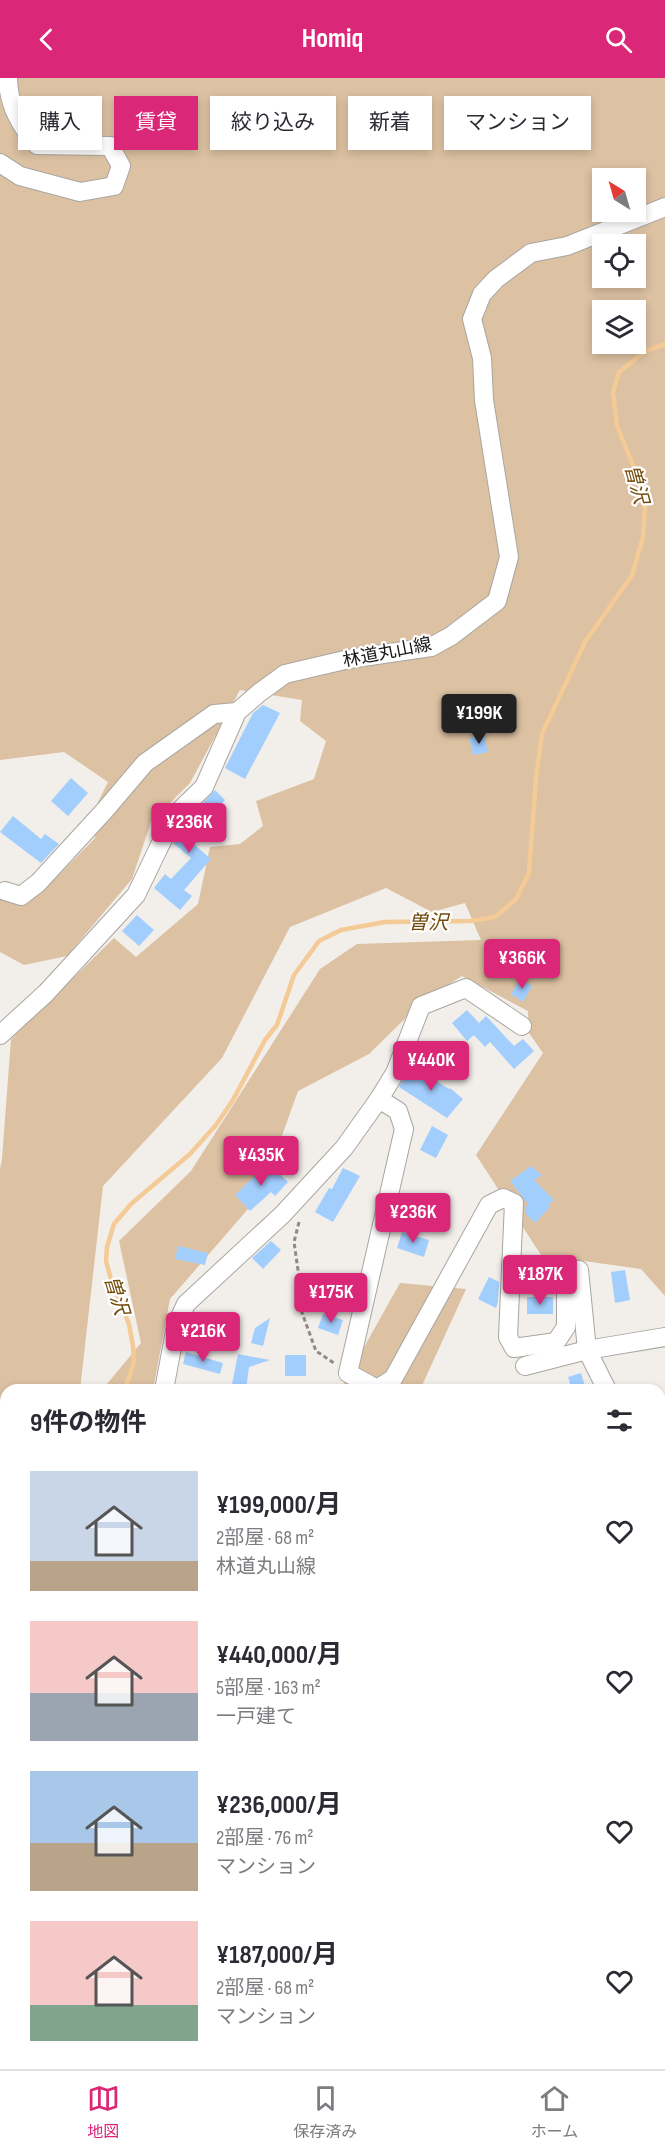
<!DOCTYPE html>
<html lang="ja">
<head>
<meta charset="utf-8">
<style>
	:root { --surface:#fff; --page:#f2f2f3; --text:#2b2b33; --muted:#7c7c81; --line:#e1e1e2; --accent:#db2777 }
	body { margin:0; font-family:"Sofia Sans Condensed","Noto Sans JP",sans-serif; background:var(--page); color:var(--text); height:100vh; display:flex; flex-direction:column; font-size:22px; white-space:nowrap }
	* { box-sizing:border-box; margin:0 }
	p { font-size:20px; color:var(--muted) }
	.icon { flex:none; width:33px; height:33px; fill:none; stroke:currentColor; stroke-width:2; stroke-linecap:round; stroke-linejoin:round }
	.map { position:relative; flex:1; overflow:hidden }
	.side { position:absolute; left:0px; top:1306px; width:666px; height:686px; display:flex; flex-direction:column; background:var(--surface); border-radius:18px 18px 0 0; box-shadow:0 3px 9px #0003 }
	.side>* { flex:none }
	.top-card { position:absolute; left:18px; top:18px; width:630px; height:54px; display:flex; gap:12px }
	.needle { width:39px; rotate:323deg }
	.fabs { position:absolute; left:592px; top:90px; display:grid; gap:12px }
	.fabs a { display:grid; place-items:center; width:54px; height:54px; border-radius:0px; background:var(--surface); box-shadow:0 3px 9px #0003; font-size:30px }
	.price { position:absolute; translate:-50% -51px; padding:0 14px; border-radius:6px; background:var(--accent); color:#fff; font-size:20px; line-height:39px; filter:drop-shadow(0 2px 3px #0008) }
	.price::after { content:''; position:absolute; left:50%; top:36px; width:18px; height:14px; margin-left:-9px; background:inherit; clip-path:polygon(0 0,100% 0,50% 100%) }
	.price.active { background:#222; color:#fff }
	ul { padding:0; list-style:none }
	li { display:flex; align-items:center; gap:18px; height:150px; padding:0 30px }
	li span { display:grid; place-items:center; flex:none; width:168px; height:120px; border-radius:0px; color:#555 }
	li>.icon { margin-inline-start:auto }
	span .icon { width:72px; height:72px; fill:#fffc; stroke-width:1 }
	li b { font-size:26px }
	h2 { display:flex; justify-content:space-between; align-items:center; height:72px; padding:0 30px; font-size:26px }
	.chip { padding:0 21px; border-radius:0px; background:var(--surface); box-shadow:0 3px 9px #0003; font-size:21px; line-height:54px }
	.chip.active { background:var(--accent); color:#fff }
	header { display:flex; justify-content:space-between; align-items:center; height:78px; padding:0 30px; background:var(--accent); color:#fff; font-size:27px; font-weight:700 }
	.menu { display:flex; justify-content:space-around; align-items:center; height:84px; border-top:2px solid var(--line); background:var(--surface); font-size:16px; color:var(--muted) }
	.menu a { display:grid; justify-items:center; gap:3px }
	.menu .active { color:var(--accent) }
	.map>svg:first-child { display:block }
</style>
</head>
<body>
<header><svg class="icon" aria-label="back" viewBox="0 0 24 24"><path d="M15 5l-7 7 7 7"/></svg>Homiq<svg class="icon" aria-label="search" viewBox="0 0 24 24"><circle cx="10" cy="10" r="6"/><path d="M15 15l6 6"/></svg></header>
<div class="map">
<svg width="665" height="1991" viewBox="0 0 665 1991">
	<rect width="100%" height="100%" fill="#f2eeea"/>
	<g fill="#dcc1a2" fill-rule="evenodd">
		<path d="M0,0H665V1218L641,1191L541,1177L476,1077L543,975L529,955L528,933L462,898L424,922L369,976L298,1013L261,1116L170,1221L153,1312H102L141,1265L119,1163L191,1093L320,891L357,866L481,862L465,825L432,834L386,810L290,849L222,980L103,1108L80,1312H6V1986H356L359,1991H0V1091L2,1081L11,961L114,860L136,879L198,826L210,769L240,766L263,748L256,723L314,701L326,663L300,643L302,622L240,612L190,705L151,744L132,801L67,878L24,887L0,874V819L20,826L40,816L95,760L98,724L108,704L64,674L0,682ZM603,100H636V134H603ZM603,166H636V200H603ZM603,232H636V266H603Z"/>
		<path d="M400,1205L466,1211L420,1312H340Z"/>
		<path d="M665,1532V1820L660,1822V1534Z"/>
	</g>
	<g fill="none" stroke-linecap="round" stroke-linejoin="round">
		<g stroke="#f4ca96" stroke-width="4.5">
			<path d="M125,1312L134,1284L133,1268L129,1246L112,1205L106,1183L107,1169L114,1146L131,1126L190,1076L216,1047L233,1022L265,962L277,947L294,897L319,863L341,852L385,844L470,843L495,839L516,821L529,795L536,700L542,656L585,564L632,497L643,459L645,429L637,397L617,348L613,315L619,294L644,274L665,266"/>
			<path d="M0,1656L6,1652"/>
			<path d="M0,1765L6,1768"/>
			<path d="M45,1991L46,1986"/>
		</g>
	</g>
	<g fill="#a2cefe">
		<path d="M263,627L280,635L245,701L225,690L253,635Z"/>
		<path d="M484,656L488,674L473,677L469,660Z"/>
		<path d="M71,700L88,715L68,738L51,723Z"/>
		<path d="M215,712L225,722L190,763L211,781L184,812L192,818L180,832L154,810L165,796L171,801L191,780L173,765L182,755L186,759L182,748Z"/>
		<path d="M13,738L41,761L45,756L59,766L41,785L0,754Z"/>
		<path d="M137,837L154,852L139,868L122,853Z"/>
		<path d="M520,901L532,908L523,924L511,916Z"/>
		<path d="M467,932L479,945L486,938L514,968L523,961L534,973L514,991L490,964L485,969L474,957L467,963L452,945Z"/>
		<path d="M412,988L449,1011L450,1010L463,1021L447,1040L399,1009Z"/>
		<path d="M432,1048L448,1057L436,1080L420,1072Z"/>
		<path d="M268,1085L288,1104L275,1118L271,1114L250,1133L235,1117Z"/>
		<path d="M531,1088L542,1097L534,1102L554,1122L548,1127L550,1129L535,1145L525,1135V1129L528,1126L510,1103Z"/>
		<path d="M343,1090L360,1098L333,1144L315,1134L329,1110L332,1111Z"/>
		<path d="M402,1154L429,1162L424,1179L397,1170Z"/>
		<path d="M271,1163L281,1172L263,1191L252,1180Z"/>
		<path d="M178,1168L208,1175L205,1187L175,1181Z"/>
		<path d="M625,1192L630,1222L615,1225L611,1194Z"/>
		<path d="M489,1199L499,1204L498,1224L496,1230L478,1221Z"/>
		<rect x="527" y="1219" width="26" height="17"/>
		<path d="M323,1236L343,1242L338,1257L318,1250Z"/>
		<path d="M270,1240L263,1268L251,1265L255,1250Z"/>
		<path d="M186,1274L223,1285L220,1296L183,1286Z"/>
		<path d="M238,1276L270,1282L249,1289L246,1312H231Z"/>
		<rect x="285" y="1277" width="21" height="21"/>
		<path d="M581,1295L586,1312H572L568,1299Z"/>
	</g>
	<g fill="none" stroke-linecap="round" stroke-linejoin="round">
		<g stroke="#a9a6a1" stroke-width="20">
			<g id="minor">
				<path d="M0,85L20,98L80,114L114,108L121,88L110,68L37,67C20,47 8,26 8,0"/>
				<path d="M5,813L21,818L38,805L105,732L145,685L214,636L237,634"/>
				<path d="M0,957L46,915L136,817L174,738L204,709L237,634L259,615L285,596L349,581L431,569L451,558L497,523L509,479L484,322L482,280L472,241L482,216L496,201L531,175L567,168L665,129"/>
				<path d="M379,1021L395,995L421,928L466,910L522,948"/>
				<path d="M525,1288L587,1272L665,1259"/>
				<path d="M164,1312L176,1248L186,1226L282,1137L344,1070L379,1021L398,1033L404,1051L348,1295L377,1311L393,1301L489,1127L503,1120L514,1125L508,1259L514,1270L556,1264L566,1249V1197L570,1193L579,1192L587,1272L607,1312"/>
				<path d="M660,1353L665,1351"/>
				<path d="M660,1464L665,1462"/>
				<path d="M660,1504L665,1503"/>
				<path d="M660,1910L665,1904"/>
				<path d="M660,1968L665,1969"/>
				<path d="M503,1991L506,1986"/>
			</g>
		</g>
		<path stroke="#8d8a87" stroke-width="3" stroke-dasharray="4.5 3" stroke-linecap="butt" d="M299,1144L294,1164L299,1199L297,1221L316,1273L334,1285"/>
		<use href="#minor" stroke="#fff" stroke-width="18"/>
	</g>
	<g text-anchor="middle" stroke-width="4.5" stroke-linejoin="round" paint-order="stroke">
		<g font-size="18" fill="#181715" stroke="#fff">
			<text transform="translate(387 574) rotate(-11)" y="6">林道丸山線</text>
		</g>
		<g font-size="20" font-style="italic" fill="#744c0e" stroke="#fff">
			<text transform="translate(637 406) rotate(75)" y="7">曽沢</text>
			<text x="428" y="851">曽沢</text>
			<text transform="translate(117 1217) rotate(73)" y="7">曽沢</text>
		</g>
	</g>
</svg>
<div class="fabs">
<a><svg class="needle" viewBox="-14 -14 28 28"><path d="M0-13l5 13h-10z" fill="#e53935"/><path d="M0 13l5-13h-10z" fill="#7c7c81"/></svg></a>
<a><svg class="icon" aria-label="locate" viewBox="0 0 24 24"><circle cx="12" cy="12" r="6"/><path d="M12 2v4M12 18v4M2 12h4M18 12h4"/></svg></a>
<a><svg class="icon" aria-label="layers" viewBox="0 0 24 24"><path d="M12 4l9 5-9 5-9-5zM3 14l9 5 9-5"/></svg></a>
</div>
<b class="price active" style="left:479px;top:667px">¥199K</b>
<b class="price" style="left:189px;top:776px">¥236K</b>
<b class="price" style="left:522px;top:912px">¥366K</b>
<b class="price" style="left:431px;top:1014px">¥440K</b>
<b class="price" style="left:261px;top:1109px">¥435K</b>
<b class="price" style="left:413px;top:1166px">¥236K</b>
<b class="price" style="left:540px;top:1228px">¥187K</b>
<b class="price" style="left:331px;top:1246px">¥175K</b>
<b class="price" style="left:203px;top:1285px">¥216K</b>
<div class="top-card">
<a class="chip">購入</a>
<a class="chip active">賃貸</a>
<a class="chip">絞り込み</a>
<a class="chip">新着</a>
<a class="chip">マンション</a>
</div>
<section class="side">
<h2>9件の物件<svg class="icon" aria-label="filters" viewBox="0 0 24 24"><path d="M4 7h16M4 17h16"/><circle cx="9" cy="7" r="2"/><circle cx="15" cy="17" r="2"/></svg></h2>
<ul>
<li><span style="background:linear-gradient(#c9d6e8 75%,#b9a48a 0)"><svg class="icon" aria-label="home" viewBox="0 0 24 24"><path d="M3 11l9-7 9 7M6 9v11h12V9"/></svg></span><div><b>¥199,000/月</b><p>2部屋 · 68 m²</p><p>林道丸山線</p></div><svg class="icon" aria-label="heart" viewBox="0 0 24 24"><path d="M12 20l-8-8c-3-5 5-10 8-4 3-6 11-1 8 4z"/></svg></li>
<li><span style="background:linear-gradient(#f6c9c9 60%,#9aa5b1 0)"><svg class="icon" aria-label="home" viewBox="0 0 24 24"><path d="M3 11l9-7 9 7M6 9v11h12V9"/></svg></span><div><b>¥440,000/月</b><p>5部屋 · 163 m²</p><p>一戸建て</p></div><svg class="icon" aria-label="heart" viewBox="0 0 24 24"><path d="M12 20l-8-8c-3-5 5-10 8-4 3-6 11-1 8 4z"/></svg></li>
<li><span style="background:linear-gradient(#a9c7e8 60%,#b9a48a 0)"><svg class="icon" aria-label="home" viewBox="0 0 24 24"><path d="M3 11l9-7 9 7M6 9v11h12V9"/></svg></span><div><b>¥236,000/月</b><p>2部屋 · 76 m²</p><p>マンション</p></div><svg class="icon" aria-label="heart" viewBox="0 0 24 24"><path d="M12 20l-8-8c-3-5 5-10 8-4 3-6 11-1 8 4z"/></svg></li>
<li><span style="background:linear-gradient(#f6c9c9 70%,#7fa58c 0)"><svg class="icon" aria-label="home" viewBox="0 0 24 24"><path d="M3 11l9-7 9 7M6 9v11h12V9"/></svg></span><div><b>¥187,000/月</b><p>2部屋 · 68 m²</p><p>マンション</p></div><svg class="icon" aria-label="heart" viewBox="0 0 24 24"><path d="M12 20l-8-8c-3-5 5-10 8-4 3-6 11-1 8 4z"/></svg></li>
</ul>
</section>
</div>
<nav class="menu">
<a class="active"><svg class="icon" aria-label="map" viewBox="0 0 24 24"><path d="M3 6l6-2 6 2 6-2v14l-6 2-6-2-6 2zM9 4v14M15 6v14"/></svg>地図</a>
<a><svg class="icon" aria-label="saved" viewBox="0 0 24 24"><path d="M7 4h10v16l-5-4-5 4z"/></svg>保存済み</a>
<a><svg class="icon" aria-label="home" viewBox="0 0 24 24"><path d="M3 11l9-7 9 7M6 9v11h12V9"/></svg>ホーム</a>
</nav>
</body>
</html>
